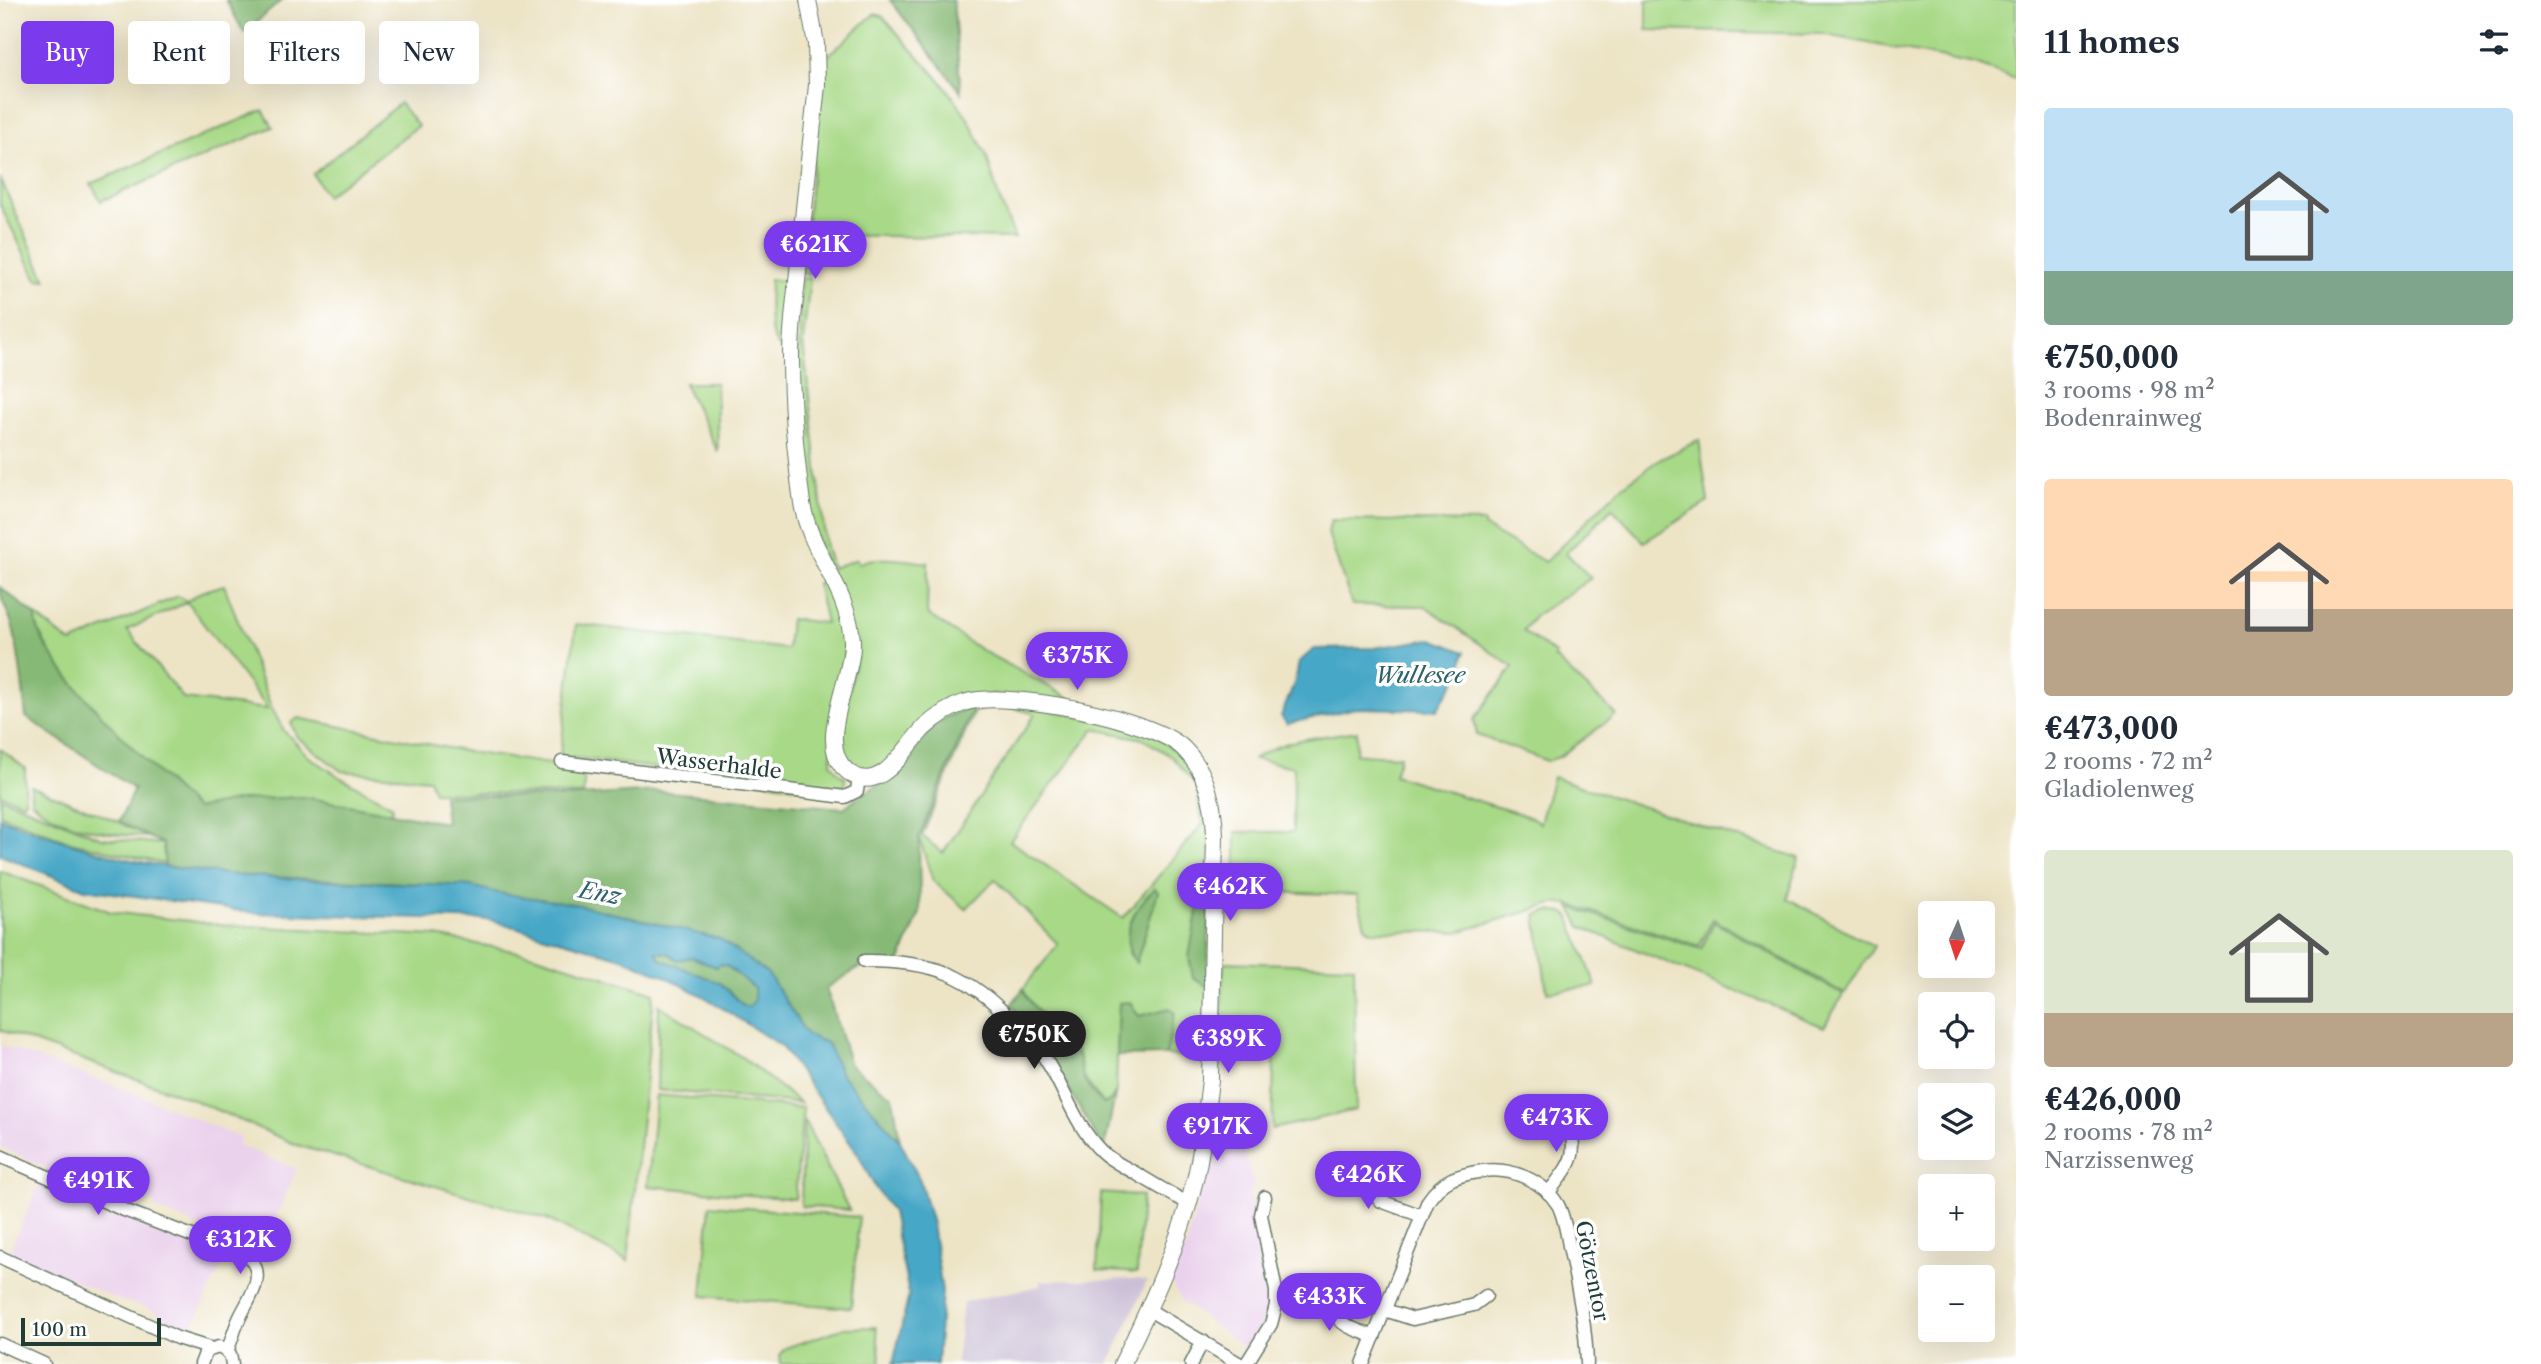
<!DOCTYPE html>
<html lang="en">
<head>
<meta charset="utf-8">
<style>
	:root { --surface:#fff; --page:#f2f2f3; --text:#1f2937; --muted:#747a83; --accent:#7c3aed }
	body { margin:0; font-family:"Libre Caslon Text",serif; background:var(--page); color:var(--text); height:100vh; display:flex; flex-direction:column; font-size:26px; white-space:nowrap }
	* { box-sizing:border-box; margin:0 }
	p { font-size:23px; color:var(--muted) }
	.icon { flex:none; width:38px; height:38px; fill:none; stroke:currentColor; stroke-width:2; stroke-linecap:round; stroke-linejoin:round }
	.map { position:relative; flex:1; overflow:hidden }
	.panel { display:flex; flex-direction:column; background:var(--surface); width:525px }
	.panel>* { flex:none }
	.hud { position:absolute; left:21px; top:21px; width:665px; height:63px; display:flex; gap:14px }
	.needle { width:46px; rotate:183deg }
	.tools { position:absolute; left:1918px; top:901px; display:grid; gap:14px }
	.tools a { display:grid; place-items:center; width:77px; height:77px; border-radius:7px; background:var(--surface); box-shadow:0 7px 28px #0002; font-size:35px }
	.scale { position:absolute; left:21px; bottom:18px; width:140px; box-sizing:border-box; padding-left:7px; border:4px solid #1f3d34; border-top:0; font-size:19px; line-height:24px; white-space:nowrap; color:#1f3d34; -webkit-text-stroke:5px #fff; paint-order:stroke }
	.price { position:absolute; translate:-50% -60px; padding:0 16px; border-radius:24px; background:var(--accent); color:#fff; font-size:23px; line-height:46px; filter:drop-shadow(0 2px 4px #0008) }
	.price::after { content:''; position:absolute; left:50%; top:42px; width:21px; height:16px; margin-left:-10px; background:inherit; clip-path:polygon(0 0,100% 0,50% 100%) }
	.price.on { background:#222; color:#fff }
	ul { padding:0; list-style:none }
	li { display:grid; align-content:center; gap:14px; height:371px; padding:0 28px }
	li span { display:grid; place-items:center; height:217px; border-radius:7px; color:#555 }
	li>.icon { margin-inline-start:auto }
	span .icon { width:126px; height:126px; fill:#fffc; stroke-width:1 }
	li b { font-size:30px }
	h2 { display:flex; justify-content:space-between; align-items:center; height:84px; padding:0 28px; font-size:30px }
	.chip { padding:0 24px; border-radius:7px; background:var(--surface); box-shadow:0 7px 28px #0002; font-size:24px; line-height:63px }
	.chip.on { background:var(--accent); color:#fff }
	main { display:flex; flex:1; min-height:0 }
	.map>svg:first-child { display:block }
</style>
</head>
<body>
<main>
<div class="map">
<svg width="2016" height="1364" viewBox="0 0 2016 1364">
	<rect width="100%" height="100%" fill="#fff"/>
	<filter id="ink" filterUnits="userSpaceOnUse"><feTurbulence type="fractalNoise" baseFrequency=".0143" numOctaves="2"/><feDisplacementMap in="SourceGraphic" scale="14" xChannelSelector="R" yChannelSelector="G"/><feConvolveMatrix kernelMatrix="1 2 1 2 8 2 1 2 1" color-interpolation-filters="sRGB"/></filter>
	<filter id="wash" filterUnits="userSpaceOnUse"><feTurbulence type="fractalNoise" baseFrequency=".00686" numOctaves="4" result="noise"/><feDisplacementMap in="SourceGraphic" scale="28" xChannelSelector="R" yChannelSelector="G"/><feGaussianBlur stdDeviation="1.57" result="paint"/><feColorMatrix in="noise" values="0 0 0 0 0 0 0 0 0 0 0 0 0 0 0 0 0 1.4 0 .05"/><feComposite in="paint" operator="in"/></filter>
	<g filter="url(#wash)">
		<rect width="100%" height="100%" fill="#ede4c6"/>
		<g fill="#ead1ec" fill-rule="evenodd">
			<path d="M0,1045L135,1093L241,1138L238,1145L297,1169L260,1253L232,1243L190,1331L173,1324L149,1308L117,1299L9,1252L47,1168L0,1147ZM99,1180L155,1204L154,1208L214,1233L208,1249L172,1238L90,1200Z"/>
			<path d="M1213,1136H1240L1255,1188L1249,1190L1271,1305L1263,1325L1246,1349L1181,1300L1171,1282L1186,1246L1209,1162Z"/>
		</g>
		<path fill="#cabfd6" d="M1136,1279L1147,1281L1109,1364H956L963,1302L1040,1286V1281Z"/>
		<g fill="#a8d987" stroke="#648b5e" stroke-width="2" fill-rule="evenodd">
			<path d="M1647,0H2016V79L1975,64L1822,34L1647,30Z"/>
			<path d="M874,14L882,16L945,86L966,115L986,154L999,198L1015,238L817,235L810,274H802L822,61Z"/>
			<path d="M400,103L418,126L326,196L313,174Z"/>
			<path d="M263,110L273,127L101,201L91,184Z"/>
			<path d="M0,178L46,280L37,279L0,205Z"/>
			<path d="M801,278L810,279L803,342L826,547L832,568L857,559L858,564C873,554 910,561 928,563L927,614L981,650L1090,709L992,694L877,770L867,771L853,766L843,754L840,734L856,656L809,516L797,394Z"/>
			<path d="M770,279L786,281L790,286L788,351C763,347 770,298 770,279Z"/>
			<path d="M684,383H716L718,452Z"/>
			<path d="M1699,440L1708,502L1644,542L1612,508L1566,553L1591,578L1535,616L1523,631L1555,654L1554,657L1616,715L1559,757L1547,761L1477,735L1474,720L1513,667L1425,606L1352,605L1328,533L1331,520L1484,522V527L1545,562L1620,488L1657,461Z"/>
			<path d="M823,575L847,633L831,763L840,775L845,777V786L833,788L832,794L768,782L560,756L576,624L787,649L790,619L826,623L817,583L823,582Z"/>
			<path d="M224,585L272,709L284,731L308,756L343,779L393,806L391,813L304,797L240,800L196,809C164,779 32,656 36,616L71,643L178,596L187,601L201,592ZM187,602L267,708V709L184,699L127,630Z"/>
			<path d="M1024,704L1154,734L1189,762L1209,808V896L1201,895L1208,987L1205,1058L1166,1055L1174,1013L1138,1016L1119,1003L1116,1091L1111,1101L1104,1104L1082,1076L1078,1054L1051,1023L1031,1007L1023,989L1058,944L995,879L966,909L933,881L919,837L974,705ZM1011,707L1035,714L943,853L922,836L974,712L986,708ZM1094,729L1143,739L1172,757L1196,785L1203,824L1123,918L1010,841ZM1158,892L1136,962L1128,952Z"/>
			<path d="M298,718L468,752L585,769L583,795L434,792L429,779L341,771L297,737L291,723Z"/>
			<path d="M1357,731L1356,754L1400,756L1394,775L1533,818L1540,823L1553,777L1799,858L1787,898L1874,946L1845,994L1713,919L1699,946L1568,904H1553L1458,932L1371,931L1365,926L1357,895L1244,891L1236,884V832H1293L1294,767L1254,759C1281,738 1323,737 1357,731Z"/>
			<path d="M0,749L25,768V800L23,803L0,794Z"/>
			<path d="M31,786L119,822L149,837C111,835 60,828 31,801Z"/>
			<path d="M0,797L102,838L163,844L165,864L71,842L0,815Z"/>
			<path d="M0,871L111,912L223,925L436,936L534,955L654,993L628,1261L547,1219L297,1145L189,1098L0,1030Z"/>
			<path d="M1570,907L1701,949L1714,922L1843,995L1824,1027L1581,927Z"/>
			<path d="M1550,911L1563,912L1569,916L1596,986L1547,992L1536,915Z"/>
			<path d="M1224,962L1354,966L1356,1110L1272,1129L1275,1030L1220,1035Z"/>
			<path d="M659,1005L743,1058L800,1103L657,1090Z"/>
			<path d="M656,1095L803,1108L795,1199L648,1186Z"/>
			<path d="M804,1120L849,1210L801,1206Z"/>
			<path d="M1101,1193L1142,1196L1137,1273L1097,1270Z"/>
			<path d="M710,1205L859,1217L851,1308L702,1296Z"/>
			<path d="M876,1327L881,1364H781L780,1354L785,1348L844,1328Z"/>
		</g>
		<g fill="#86b974" stroke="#527b54" stroke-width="2">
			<path d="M226,0H282L244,33Z"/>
			<path d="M890,0H953L961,92Z"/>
			<path d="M0,587L36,616C32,657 164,779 196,809L240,800L304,797L446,823L443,795L564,797L657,791L843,808L883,781L937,722L974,705L919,837L920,913L899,963L869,962L826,988L850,1065L893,1097L900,1141L841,1074L827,1043L807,1035L768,974L471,886L228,875L165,866L163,844L119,822L134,789L26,717C23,687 20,657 13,628C10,613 0,603 0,587Z"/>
			<path d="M1155,888L1158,892L1136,963C1117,937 1133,909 1155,888Z"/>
			<path d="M1200,895L1209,896L1208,987L1193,978L1189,957Z"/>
			<path d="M656,952L668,953L678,960L691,957L716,967L720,964L727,966L754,988V1001L749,1008L744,1006L720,983L660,959Z"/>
			<path d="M1023,989C1035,1014 1060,1029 1076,1052C1080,1058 1080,1066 1082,1073C1085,1085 1095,1096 1104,1104L1111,1101L1116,1091L1104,1150L1036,1034L1011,1005Z"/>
			<path d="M1130,1002L1139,1016L1170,1008L1175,1013L1166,1055L1117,1056L1119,1003Z"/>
		</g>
		<g fill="#47a7c6" stroke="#33727d" stroke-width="2" fill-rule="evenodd">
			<path d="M1432,639L1465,652L1458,676L1437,710L1356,708L1287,724L1281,716L1295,682L1299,662L1314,649L1374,648Z"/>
			<path d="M0,818C55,839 110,858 168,867C268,882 371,881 471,886L498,893L575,904L720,939L768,974L807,1035L827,1043L841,1074L900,1141L920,1180L932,1224L942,1291L937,1364H893L909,1294L892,1212L875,1187L858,1154L781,1046L703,996L664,976L622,958L490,920L255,913L85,889L0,855ZM656,952L668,953L678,960L692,957L716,967L720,964L727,966L754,988V1001L749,1007L744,1006L720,983L660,959Z"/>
		</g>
	</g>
	<g filter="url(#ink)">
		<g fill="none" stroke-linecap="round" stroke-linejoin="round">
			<g stroke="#677767" stroke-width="15">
				<g id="minor">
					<path d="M562,762L845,797L857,791L859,777"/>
					<path d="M864,961C933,961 968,973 1015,1024C1028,1037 1040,1049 1049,1065C1066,1093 1077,1128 1101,1151C1111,1161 1125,1167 1137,1174C1154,1184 1170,1194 1188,1203"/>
					<path d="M0,1156L124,1210L250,1258C267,1278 248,1299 239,1319C234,1330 232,1340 227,1351"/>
					<path d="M1357,1160L1369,1190L1381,1201L1422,1216"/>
					<path d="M1548,1193C1574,1160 1579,1155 1566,1115"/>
					<path d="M0,1257L177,1338L209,1348"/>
					<path d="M1323,1288C1328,1296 1331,1305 1335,1314C1341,1327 1362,1331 1374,1337"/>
					<path d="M1149,1310L1240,1364"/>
					<path d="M1385,1310L1413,1319L1474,1305L1486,1296"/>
					<path d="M0,1344L44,1364"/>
					<path d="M201,1364L206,1351L219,1347L230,1354L232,1364"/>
					<path d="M1191,1364L1203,1341"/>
					<path d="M1246,1364L1271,1324L1276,1305V1291L1261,1215L1265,1197"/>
					<path d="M1363,1364L1428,1201C1443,1179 1457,1175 1483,1171C1510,1167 1543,1180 1558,1205C1565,1218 1567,1236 1570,1251C1578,1289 1586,1326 1587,1364"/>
				</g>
			</g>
			<g stroke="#677767" stroke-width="18">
				<path id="major" d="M808,0L816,44L817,85C811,144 804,203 799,262C796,293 791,324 791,356C791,401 796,459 802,503C810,553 849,590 852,641C854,678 814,744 847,771C880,798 905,747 924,728C936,717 948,708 964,703C1004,689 1154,718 1184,749C1207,772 1214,803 1215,835L1210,1080C1206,1113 1203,1148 1195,1180C1179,1245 1151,1305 1122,1364"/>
			</g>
			<use href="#minor" stroke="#fff" stroke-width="12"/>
			<use href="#major" stroke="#fff" stroke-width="16"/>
		</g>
	</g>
	<g text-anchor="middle" stroke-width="7" stroke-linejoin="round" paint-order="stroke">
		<g font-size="21" fill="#1f3d34" stroke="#fff">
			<text transform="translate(719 764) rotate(7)" y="7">Wasserhalde</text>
			<text transform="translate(1592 1271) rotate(79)" y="7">Götzentor</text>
		</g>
		<g font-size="23" font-style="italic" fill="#2d6267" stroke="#fff">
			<text x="1420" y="683">Wullesee</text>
			<text transform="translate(600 893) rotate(10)" y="8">Enz</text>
		</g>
	</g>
</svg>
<div class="tools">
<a><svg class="needle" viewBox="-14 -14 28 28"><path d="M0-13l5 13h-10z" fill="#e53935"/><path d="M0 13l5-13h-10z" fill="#747a83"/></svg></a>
<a><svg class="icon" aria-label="locate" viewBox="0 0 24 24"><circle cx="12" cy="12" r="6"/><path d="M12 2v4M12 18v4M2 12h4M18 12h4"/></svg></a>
<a><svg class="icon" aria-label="layers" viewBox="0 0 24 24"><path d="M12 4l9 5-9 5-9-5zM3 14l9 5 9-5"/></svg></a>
<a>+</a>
<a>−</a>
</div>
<div class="scale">100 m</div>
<b class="price" style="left:815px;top:281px">€621K</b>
<b class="price" style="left:1077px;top:692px">€375K</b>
<b class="price" style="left:1230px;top:923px">€462K</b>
<b class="price on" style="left:1034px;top:1071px">€750K</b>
<b class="price" style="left:1228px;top:1075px">€389K</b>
<b class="price" style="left:1556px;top:1154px">€473K</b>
<b class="price" style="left:1217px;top:1163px">€917K</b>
<b class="price" style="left:1368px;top:1211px">€426K</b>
<b class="price" style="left:98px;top:1217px">€491K</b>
<b class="price" style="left:240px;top:1276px">€312K</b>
<b class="price" style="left:1329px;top:1333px">€433K</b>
<div class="hud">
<a class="chip on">Buy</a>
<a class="chip">Rent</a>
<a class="chip">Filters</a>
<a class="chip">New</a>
</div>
</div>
<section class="panel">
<h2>11 homes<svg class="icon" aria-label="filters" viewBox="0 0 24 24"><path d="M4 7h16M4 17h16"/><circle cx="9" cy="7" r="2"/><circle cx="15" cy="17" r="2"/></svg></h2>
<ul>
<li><span style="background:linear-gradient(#bfe0f5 75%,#7fa58c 0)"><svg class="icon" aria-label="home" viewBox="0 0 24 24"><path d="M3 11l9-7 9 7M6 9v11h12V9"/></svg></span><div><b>€750,000</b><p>3 rooms · 98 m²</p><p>Bodenrainweg</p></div></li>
<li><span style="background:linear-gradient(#ffd9b3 60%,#b9a48a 0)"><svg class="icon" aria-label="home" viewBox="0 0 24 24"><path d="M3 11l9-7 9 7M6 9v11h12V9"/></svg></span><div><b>€473,000</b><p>2 rooms · 72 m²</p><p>Gladiolenweg</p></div></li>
<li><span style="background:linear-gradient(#dfe7d0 75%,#b9a48a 0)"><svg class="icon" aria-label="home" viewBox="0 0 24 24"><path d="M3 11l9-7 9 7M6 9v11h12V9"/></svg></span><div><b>€426,000</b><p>2 rooms · 78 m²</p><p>Narzissenweg</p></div></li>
</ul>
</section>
</main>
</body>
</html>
